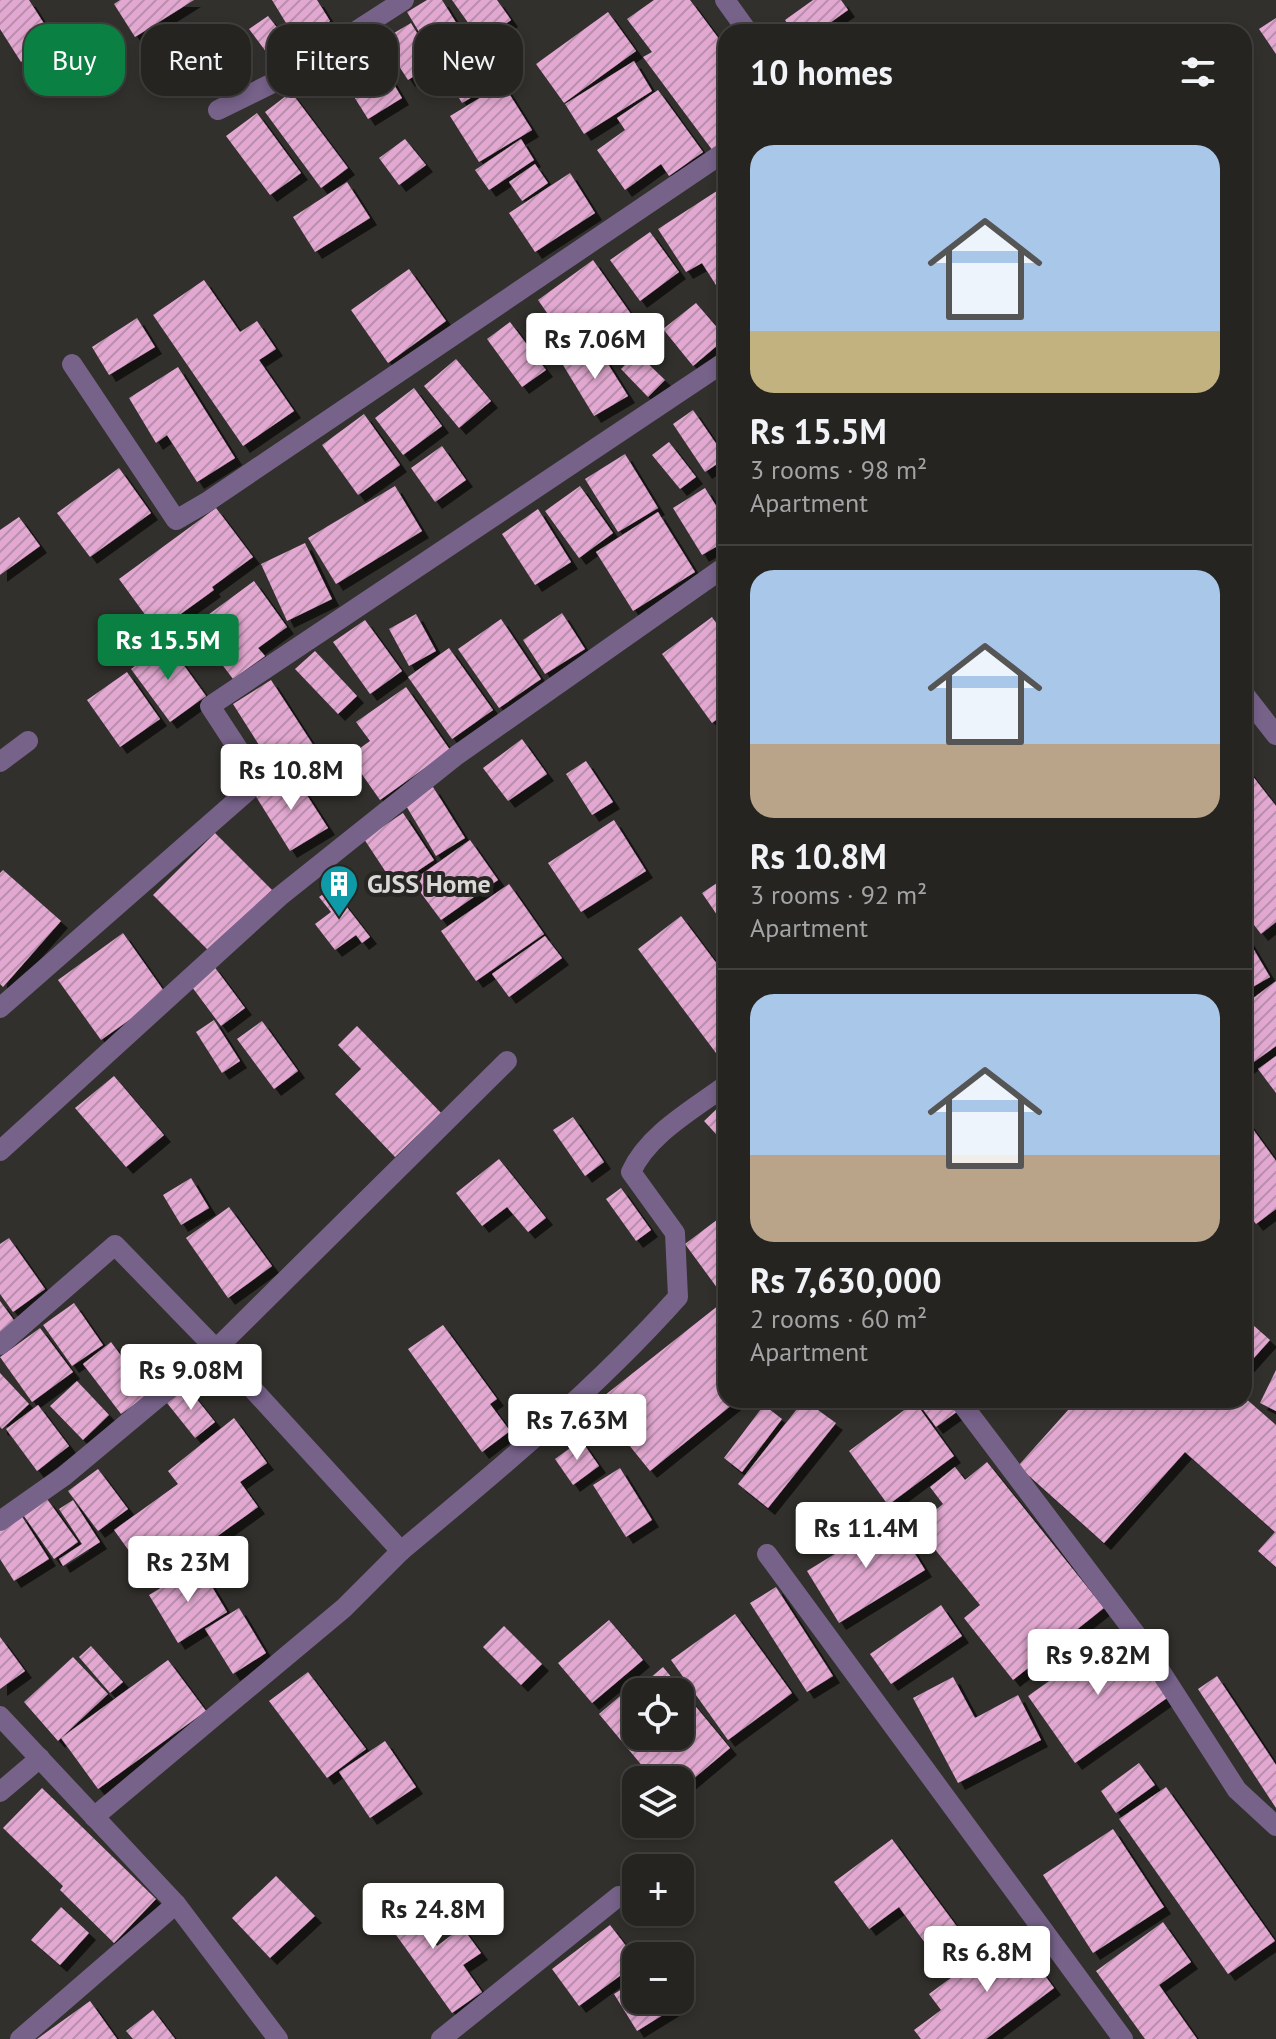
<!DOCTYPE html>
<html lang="en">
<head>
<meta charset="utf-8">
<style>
	:root { --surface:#252421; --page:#31302e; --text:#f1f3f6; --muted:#a3a4a5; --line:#42413f; --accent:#0b8043 }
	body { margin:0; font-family:"PT Sans",sans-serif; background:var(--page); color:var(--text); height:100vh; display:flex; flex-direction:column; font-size:30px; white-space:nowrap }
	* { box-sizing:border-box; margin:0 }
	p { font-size:26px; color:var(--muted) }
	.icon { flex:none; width:44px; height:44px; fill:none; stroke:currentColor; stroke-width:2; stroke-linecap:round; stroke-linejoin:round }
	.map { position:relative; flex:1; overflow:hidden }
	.drawer { position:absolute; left:718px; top:24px; width:534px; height:1384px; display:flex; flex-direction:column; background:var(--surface); border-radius:24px; box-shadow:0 4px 12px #0003,0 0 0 2px var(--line) }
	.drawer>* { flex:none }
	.top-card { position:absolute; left:24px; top:24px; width:574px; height:72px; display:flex; gap:16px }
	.fabs { position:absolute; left:622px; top:1678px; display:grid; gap:16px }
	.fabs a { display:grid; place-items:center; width:72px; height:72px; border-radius:16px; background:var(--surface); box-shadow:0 4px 12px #0003,0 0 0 2px var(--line); font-size:40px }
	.price { position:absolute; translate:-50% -68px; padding:0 18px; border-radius:8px; background:#fff; color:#222; font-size:26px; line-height:52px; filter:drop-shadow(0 2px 4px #0008) }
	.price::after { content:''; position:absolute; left:50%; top:48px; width:24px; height:18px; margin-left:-12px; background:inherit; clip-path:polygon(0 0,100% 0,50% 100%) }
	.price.current { background:var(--accent); color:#fff }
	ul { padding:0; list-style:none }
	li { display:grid; align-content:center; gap:16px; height:424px; padding:0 32px }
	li+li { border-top:2px solid var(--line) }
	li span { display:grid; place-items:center; height:248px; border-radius:24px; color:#555 }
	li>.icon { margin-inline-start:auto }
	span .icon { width:144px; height:144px; fill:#fffc; stroke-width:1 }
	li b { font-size:34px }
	h2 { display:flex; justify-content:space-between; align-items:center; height:96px; padding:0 32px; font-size:34px }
	.tag { padding:0 28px; border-radius:24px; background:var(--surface); box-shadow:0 4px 12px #0003,0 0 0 2px var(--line); font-size:28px; line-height:72px }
	.tag.current { background:var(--accent); color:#fff }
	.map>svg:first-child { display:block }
</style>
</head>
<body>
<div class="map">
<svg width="1276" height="2039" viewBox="0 0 1276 2039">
	<defs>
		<pattern id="building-hatch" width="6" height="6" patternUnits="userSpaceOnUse" patternTransform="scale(2)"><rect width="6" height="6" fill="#e3a8d1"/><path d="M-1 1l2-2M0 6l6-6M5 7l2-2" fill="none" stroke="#ba8ead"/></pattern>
		<filter id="shadow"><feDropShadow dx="7" dy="7" stdDeviation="0" flood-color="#0009"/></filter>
	</defs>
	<rect width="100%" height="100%" fill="#31302c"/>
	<g fill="url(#building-hatch)" fill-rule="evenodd" filter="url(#shadow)">
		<path d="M0,0H29L55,41L21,62L0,29Z"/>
		<path d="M120,0H194L135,37L114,4Z"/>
		<path d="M272,0H317L330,21L297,41Z"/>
		<path d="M427,0H442L494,84L462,103L407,12Z"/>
		<path d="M452,0H497L511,20L481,41Z"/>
		<path d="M654,0H690L719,39L726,34V141L713,151L643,57L652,52L627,19Z"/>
		<path d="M813,0H841L848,10L817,32H793L785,20Z"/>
		<path d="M608,12L636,51L564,103L536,64Z"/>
		<path d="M268,16L286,39L267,53L249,29Z"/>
		<path d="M1276,18V54L1259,29Z"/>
		<path d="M1122,22L1129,32H1107Z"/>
		<path d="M411,23L435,63L408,80L382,40Z"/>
		<path d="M371,46L402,98L368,119L336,68Z"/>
		<path d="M634,61L652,91L584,134L565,104Z"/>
		<path d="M503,84L532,130L479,162L450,116Z"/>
		<path d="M658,90L703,152L669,176L661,164L625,190L597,150L625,130L617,118Z"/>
		<path d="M291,92L348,168L321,188L265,112Z"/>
		<path d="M257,113L301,173L270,195L226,136Z"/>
		<path d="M405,139L426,165L399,185L379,158Z"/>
		<path d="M521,139L534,160L489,190L475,170Z"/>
		<path d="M535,164L548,183L522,201L509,182Z"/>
		<path d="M570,173L595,213L535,252L509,213Z"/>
		<path d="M347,182L370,218L315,252L293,217Z"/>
		<path d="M723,187L726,191V301L702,263L686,272L658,229Z"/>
		<path d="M650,232L679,272L640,301L610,260Z"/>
		<path d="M593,260L633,317L577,356L538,300Z"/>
		<path d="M409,269L446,321L388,363L351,310Z"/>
		<path d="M204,280L240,332L257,321L276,349L259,360L294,411L243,446L153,315Z"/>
		<path d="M696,303L726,338L693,366L663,329Z"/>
		<path d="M137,318L155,347L109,375L92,347Z"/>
		<path d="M510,322L546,370L522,387L487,339Z"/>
		<path d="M596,345L628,396L594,416L563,365Z"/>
		<path d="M637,353L665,380L648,397L621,369Z"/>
		<path d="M456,359L491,401L459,428L424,386Z"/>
		<path d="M178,367L235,458L197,482L167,435L156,443L129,398Z"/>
		<path d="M414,388L442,426L403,455L375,418Z"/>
		<path d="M693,410L726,458L705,472L673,424Z"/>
		<path d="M364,414L400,465L358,495L322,445Z"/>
		<path d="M669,442L696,477L680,489L652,455Z"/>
		<path d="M442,446L466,480L435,502L411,468Z"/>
		<path d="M625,454L658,508L618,532L585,479Z"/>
		<path d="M119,468L151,513L90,557L57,513Z"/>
		<path d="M395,486L422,531L336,584L308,538Z"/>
		<path d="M580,486L613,533L579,558L545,511Z"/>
		<path d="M705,488L726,522V541L702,555L673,508Z"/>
		<path d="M216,508L253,557L212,587L214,590L157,631L119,579Z"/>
		<path d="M538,509L571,562L535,585L502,534Z"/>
		<path d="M658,512L695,572L633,611L596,552Z"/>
		<path d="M19,517L40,546L0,575V530Z"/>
		<path d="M305,543L332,599L287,621L261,564Z"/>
		<path d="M254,581L287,627L258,648L265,656L233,679L193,626Z"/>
		<path d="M562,613L585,649L545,674L523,640Z"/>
		<path d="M416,614L436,651L409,666L389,629Z"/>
		<path d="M712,617L726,637V712L712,723L662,654Z"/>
		<path d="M501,619L541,679L499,708L458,649Z"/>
		<path d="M365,620L402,671L370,694L333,642Z"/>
		<path d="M167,642L206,696L170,722L131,669Z"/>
		<path d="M449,648L493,710L452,739L408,677Z"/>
		<path d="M315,651L357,696L338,714L295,669Z"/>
		<path d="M127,672L160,719L120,747L87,700Z"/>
		<path d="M271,680L317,751L278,775L233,704Z"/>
		<path d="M406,687L450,750L380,800L349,756L370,741L356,722Z"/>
		<path d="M522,739L547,774L508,801L483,768Z"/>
		<path d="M586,761L613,802L592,815L566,774Z"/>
		<path d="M1244,765L1276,806V922L1261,934L1244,912Z"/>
		<path d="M292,772L328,828L290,851L255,795Z"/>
		<path d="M433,787L465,838L436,856L405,804Z"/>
		<path d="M403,813L434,860L395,886L364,839Z"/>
		<path d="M614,820L646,871L581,912L548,863Z"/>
		<path d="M215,833L272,890L210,952L153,895Z"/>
		<path d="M470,840L498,880L441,920L412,881Z"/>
		<path d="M3,870L61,921L3,987L0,984V873Z"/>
		<path d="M726,877V928L702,893Z"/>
		<path d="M509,884L544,934L476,981L441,931Z"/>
		<path d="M332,888L370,937L362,943L356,935L335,950L315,924L331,912L319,897Z"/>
		<path d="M681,916L726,976V1052L719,1057L638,949Z"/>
		<path d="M123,933L166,994L101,1040L58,980Z"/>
		<path d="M1244,933L1270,977L1244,992Z"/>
		<path d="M545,936L562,958L509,997L492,974Z"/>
		<path d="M213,965L245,1008L221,1026L189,983Z"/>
		<path d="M1276,981V1046L1244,1069V1005Z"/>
		<path d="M214,1020L240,1061L222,1073L196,1032Z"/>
		<path d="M262,1021L298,1071L274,1089L237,1039Z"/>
		<path d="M357,1026L441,1113L395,1157L335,1094L361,1069L338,1045Z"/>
		<path d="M1276,1056V1093L1258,1069Z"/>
		<path d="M114,1076L164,1135L126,1167L75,1108Z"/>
		<path d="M726,1100V1145L704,1121Z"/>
		<path d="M573,1117L604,1162L585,1176L553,1130Z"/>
		<path d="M1244,1117L1276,1161V1209L1256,1224L1244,1208Z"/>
		<path d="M499,1159L546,1218L528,1232L507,1207L482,1226L456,1193Z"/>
		<path d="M191,1178L209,1208L181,1225L163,1195Z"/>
		<path d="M621,1188L651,1230L636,1241L606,1199Z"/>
		<path d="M229,1207L272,1266L228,1298L186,1238Z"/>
		<path d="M726,1213V1300L685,1244Z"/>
		<path d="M9,1238L45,1289L13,1312L0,1294V1244Z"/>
		<path d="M0,1301L16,1323L0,1334Z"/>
		<path d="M724,1301L726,1304V1400H738L650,1471L595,1403Z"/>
		<path d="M74,1303L103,1345L72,1366L43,1325Z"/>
		<path d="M1244,1317L1270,1340L1244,1369Z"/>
		<path d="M443,1325L497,1399L490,1404L510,1431L482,1452L408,1349Z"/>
		<path d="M40,1328L73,1372L32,1402L0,1357Z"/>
		<path d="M111,1342L149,1394L121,1414L83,1364Z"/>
		<path d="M1276,1370V1411L1260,1403Z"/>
		<path d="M0,1373L29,1404L2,1429L0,1427Z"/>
		<path d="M77,1381L109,1415L83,1440L50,1406Z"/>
		<path d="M187,1387L215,1422L195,1438L167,1403Z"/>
		<path d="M1244,1397L1276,1425V1567L1258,1551L1275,1532L1185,1452L1104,1543L1018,1466L1077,1400H1244Z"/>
		<path d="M804,1400L836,1423L768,1508L738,1484Z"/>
		<path d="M916,1400H949L958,1411L936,1427Z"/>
		<path d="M915,1402L954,1456L888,1505L849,1451Z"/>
		<path d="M38,1405L69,1446L37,1471L6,1429Z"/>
		<path d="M764,1405L782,1419L742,1472L724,1458Z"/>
		<path d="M234,1418L267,1463L240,1482L258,1507L152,1583L114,1530L178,1484L168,1471Z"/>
		<path d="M581,1440L599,1466L573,1485L555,1459Z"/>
		<path d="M987,1462L1104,1608L1013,1680L964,1618L980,1605L916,1526L943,1504L930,1487L955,1467L965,1480Z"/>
		<path d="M620,1468L652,1520L626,1537L593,1485Z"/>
		<path d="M98,1469L128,1509L98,1531L68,1491Z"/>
		<path d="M47,1499L78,1542L54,1559L24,1516Z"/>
		<path d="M73,1500L100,1542L63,1566L59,1559L82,1544L59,1509Z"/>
		<path d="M21,1515L49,1559L14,1581L0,1559V1529Z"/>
		<path d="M893,1518L925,1570L839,1623L807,1571Z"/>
		<path d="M199,1565L227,1612L178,1643L149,1595Z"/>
		<path d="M776,1587L833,1676L807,1692L750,1603Z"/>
		<path d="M941,1605L962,1636L891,1684L870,1654Z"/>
		<path d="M239,1608L266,1653L233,1674L205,1629Z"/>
		<path d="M735,1614L792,1693L728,1740L671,1660Z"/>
		<path d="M609,1620L643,1660L592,1703L558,1663Z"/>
		<path d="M504,1626L542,1664L521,1685L483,1647Z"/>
		<path d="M1120,1631L1167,1698L1075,1763L1028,1696Z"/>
		<path d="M0,1637L25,1671L0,1689Z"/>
		<path d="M91,1646L123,1682L110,1693L79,1657Z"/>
		<path d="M73,1657L108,1694L61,1738L168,1660L206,1711L98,1789L61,1738L58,1741L24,1702Z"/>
		<path d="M663,1667L730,1748L680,1790V1780H654L599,1714L626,1691L630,1695ZM636,1692H680V1736H636Z"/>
		<path d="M308,1672L366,1749L327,1778L269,1701Z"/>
		<path d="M1217,1676L1276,1765V1808L1198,1689Z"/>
		<path d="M953,1677L975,1718L1018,1695L1041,1740L958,1783L913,1698Z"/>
		<path d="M385,1741L416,1787L370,1818L339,1772Z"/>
		<path d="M1139,1763L1155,1785L1116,1813L1101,1791Z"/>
		<path d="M1166,1787L1275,1941L1228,1974L1119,1819Z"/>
		<path d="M42,1788L156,1899L114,1943L60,1890L63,1886L3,1828Z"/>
		<path d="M1113,1829L1164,1907L1093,1953L1043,1875Z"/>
		<path d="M892,1839L975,1951L946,1972L899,1907L869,1929L834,1882Z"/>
		<path d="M276,1876L315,1916L270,1958L232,1918Z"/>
		<path d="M392,1884L437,1946L462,1927L481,1953L463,1965L482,1992L452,2013L371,1900Z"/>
		<path d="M61,1907L89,1933L60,1965L31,1940Z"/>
		<path d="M1163,1922L1191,1962L1159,1985L1197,2039H1145L1096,1971Z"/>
		<path d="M610,1925L636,1959V1964L579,2006L552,1969Z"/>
		<path d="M1013,1932L1054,1988L986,2039H921L914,2030L941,2010L929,1994Z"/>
		<path d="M636,1980V2000H675L679,2005L637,2031L614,1994Z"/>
		<path d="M90,2001L117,2039H37Z"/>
		<path d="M153,2010L175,2039H133L126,2031Z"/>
	</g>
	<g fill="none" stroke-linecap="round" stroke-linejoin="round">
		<g stroke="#77628a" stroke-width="20">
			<path d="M725,0L748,32"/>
			<path d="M218,110L285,77L404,0"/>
			<path d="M72,364L176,520L207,502L726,151"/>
			<path d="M1244,694L1276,735"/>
			<path d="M0,762L28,741"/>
			<path d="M0,1008L259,781L210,706L726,361"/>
			<path d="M0,1151L279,897L457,755L726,566"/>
			<path d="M0,1345L115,1245L216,1349L401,1551L344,1608L94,1817"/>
			<path d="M959,1400L1141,1641L1237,1790L1276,1826"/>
			<path d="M0,1521L64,1476L216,1349L507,1061"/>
			<path d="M401,1551C497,1471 595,1390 678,1297L675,1233L631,1172C648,1134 694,1109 726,1085"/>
			<path d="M767,1554L1123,2039"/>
			<path d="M0,1716L176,1904L278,2039"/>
			<path d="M0,1792L40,1758"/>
			<path d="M20,2039L176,1904"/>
			<path d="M441,2039L619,1896"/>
		</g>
	</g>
	<defs>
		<g id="building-pin" transform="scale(2)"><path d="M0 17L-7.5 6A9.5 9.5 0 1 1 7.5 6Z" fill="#0f9aa8" stroke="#272622"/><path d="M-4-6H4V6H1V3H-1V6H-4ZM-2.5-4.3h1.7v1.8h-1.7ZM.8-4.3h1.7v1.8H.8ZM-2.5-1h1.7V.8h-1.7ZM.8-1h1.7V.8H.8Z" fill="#fff"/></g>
	</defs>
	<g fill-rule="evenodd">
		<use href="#building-pin" x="339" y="884"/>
	</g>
	<g text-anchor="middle" stroke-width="8" stroke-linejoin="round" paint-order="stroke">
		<g font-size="26" font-weight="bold" fill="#dad9d7" stroke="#272622" text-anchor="start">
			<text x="367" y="893">GJSS Home</text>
		</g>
	</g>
</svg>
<div class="fabs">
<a><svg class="icon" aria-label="locate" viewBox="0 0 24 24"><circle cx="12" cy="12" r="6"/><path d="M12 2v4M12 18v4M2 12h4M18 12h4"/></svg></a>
<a><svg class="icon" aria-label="layers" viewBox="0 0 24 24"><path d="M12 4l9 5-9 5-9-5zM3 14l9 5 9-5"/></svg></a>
<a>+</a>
<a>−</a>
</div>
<b class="price" style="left:595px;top:381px">Rs 7.06M</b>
<b class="price current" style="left:168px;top:682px">Rs 15.5M</b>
<b class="price" style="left:291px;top:812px">Rs 10.8M</b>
<b class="price" style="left:191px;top:1412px">Rs 9.08M</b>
<b class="price" style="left:577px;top:1462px">Rs 7.63M</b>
<b class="price" style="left:866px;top:1570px">Rs 11.4M</b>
<b class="price" style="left:188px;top:1604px">Rs 23M</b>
<b class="price" style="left:1098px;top:1697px">Rs 9.82M</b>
<b class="price" style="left:433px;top:1951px">Rs 24.8M</b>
<b class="price" style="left:987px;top:1994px">Rs 6.8M</b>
<div class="top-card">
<a class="tag current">Buy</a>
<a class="tag">Rent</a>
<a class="tag">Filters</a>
<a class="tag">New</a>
</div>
<section class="drawer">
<h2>10 homes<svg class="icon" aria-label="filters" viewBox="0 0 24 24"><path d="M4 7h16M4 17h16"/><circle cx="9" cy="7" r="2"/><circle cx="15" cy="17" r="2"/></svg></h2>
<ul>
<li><span style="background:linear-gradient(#a9c7e8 75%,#c2b280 0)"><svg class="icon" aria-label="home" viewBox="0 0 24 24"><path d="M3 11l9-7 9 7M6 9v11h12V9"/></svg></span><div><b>Rs 15.5M</b><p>3 rooms · 98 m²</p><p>Apartment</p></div></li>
<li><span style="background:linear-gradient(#a9c7e8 70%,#b9a48a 0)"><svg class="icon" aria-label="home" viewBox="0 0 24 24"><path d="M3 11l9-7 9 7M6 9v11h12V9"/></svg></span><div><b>Rs 10.8M</b><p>3 rooms · 92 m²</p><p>Apartment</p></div></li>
<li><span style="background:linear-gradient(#a9c7e8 65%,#b9a48a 0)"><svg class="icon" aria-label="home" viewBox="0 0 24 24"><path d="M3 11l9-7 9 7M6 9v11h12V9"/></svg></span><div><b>Rs 7,630,000</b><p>2 rooms · 60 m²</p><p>Apartment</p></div></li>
</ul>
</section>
</div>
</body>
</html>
